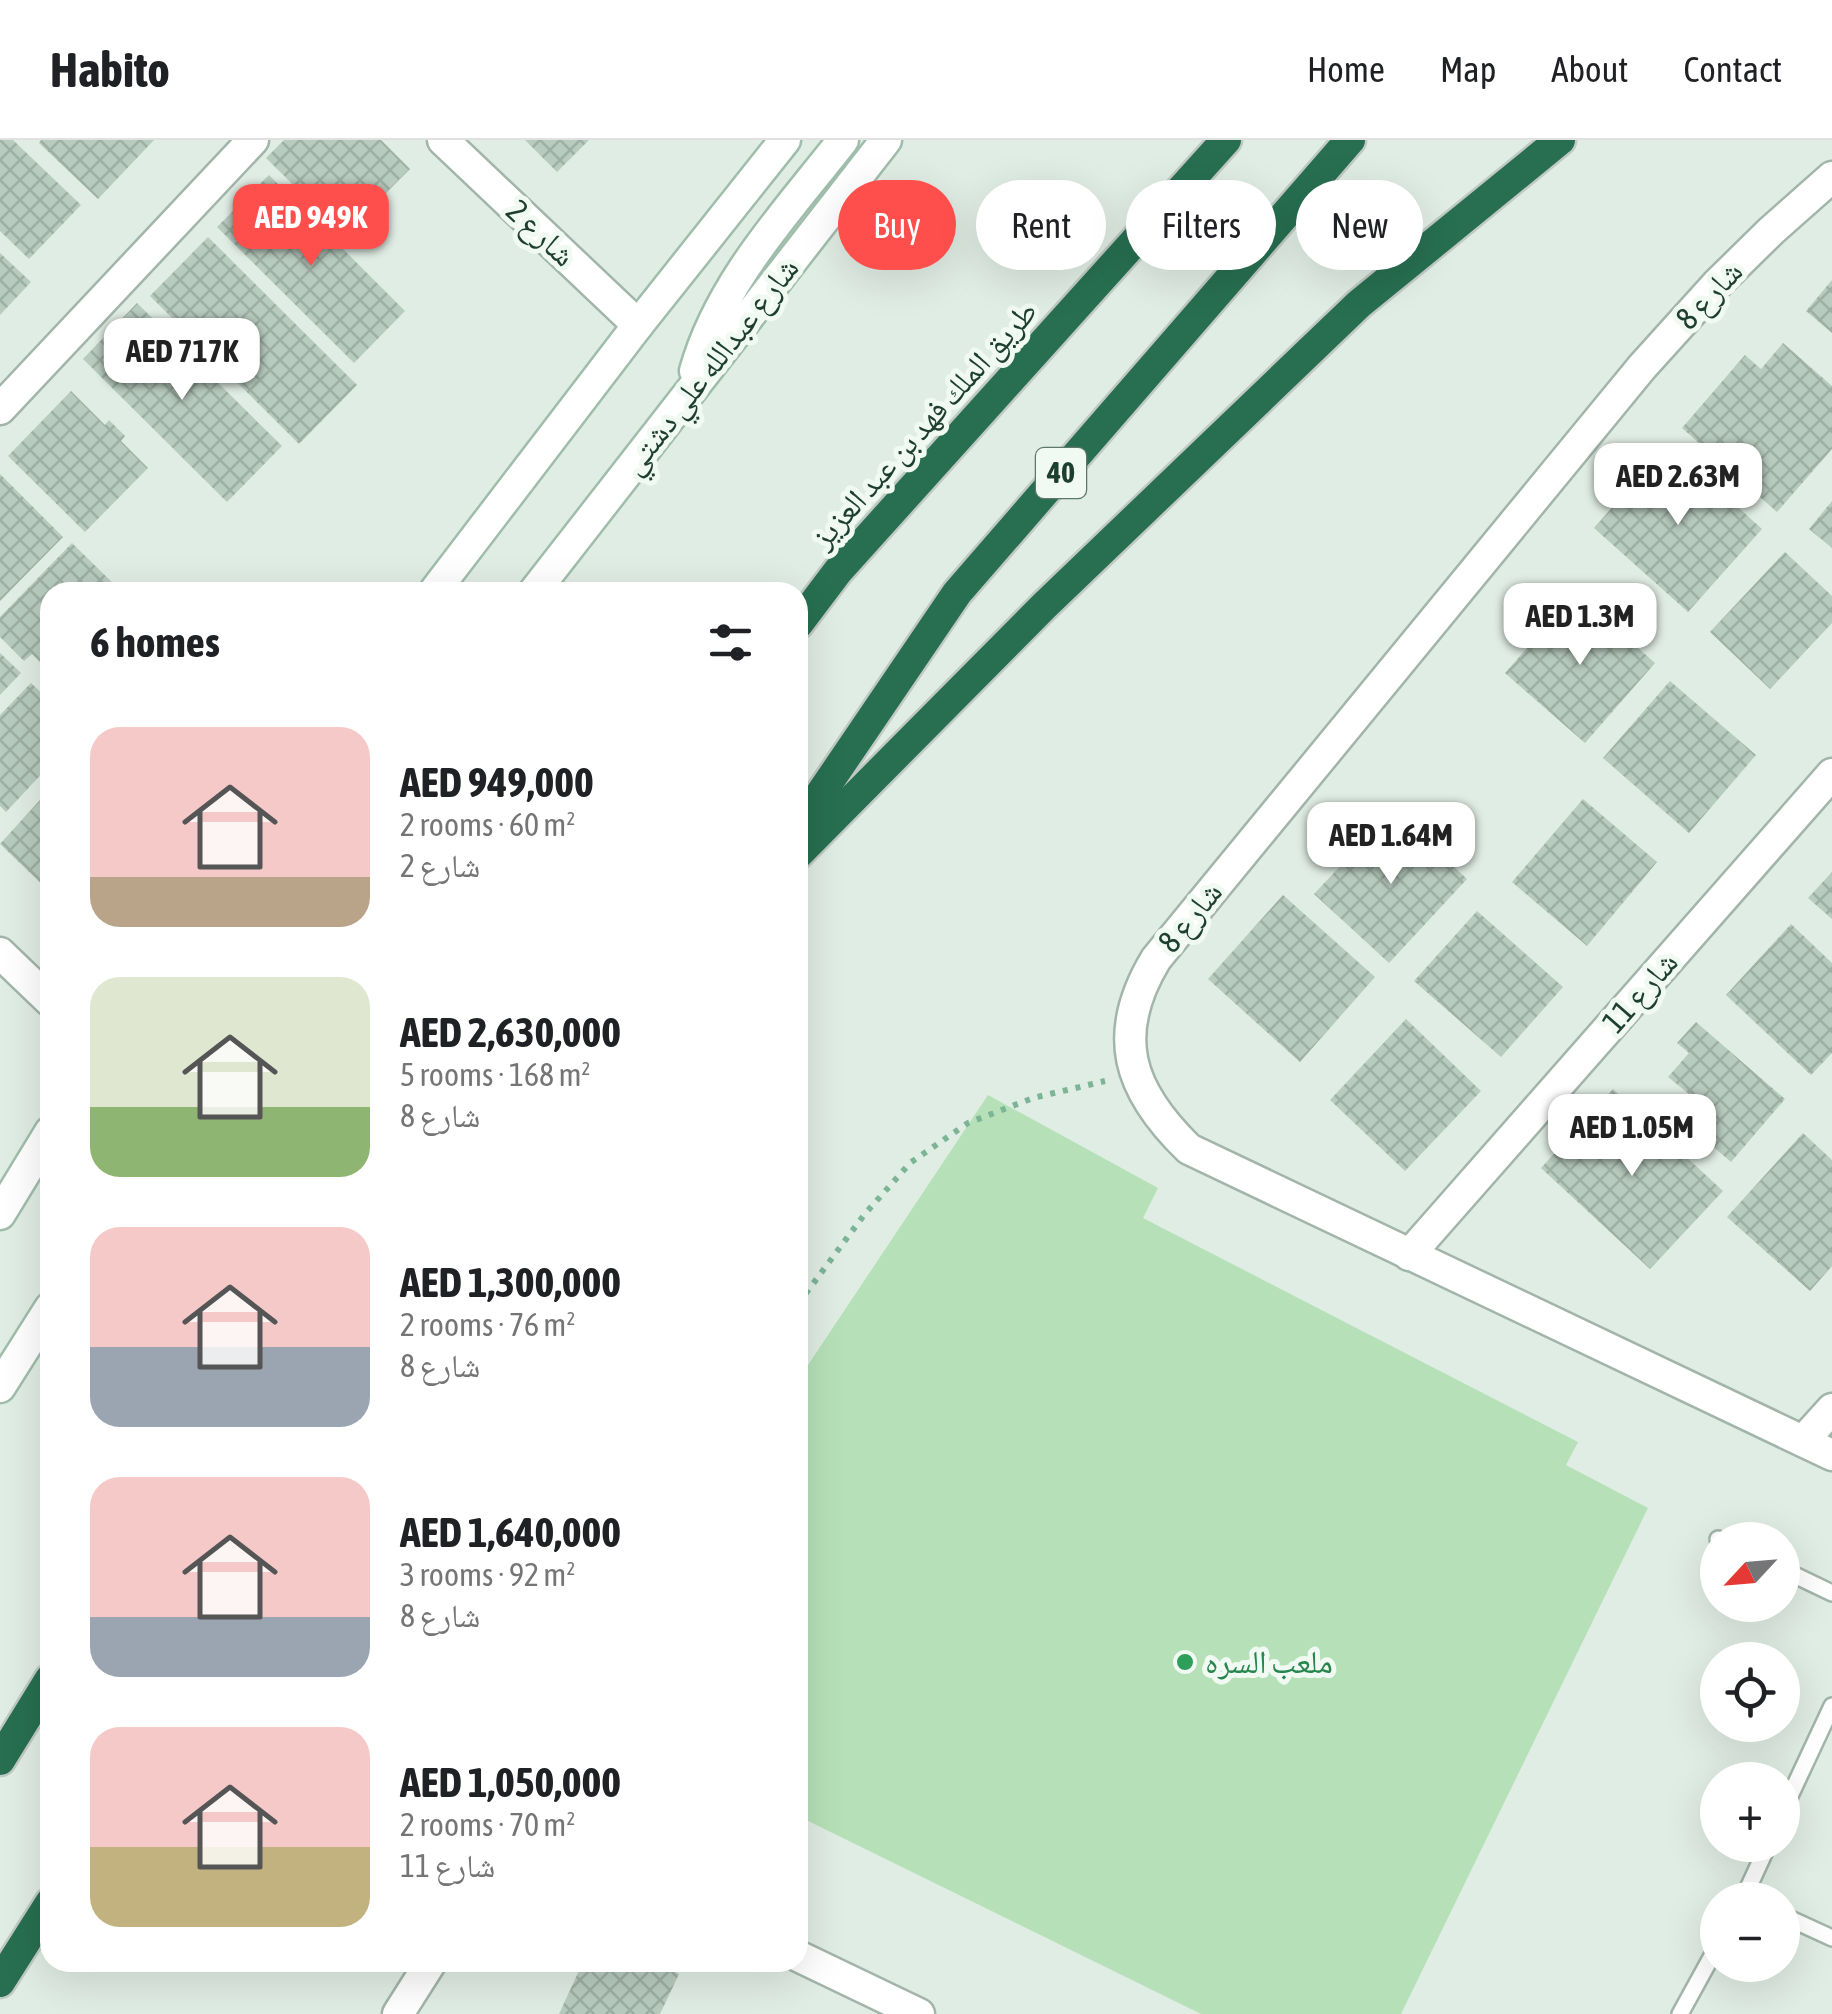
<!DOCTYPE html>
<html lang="en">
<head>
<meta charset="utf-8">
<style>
	:root { --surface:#fff; --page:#f2f2f2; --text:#202124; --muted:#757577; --line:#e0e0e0; --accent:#ff4f4c }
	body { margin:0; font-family:"Asap Condensed","Noto Naskh Arabic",sans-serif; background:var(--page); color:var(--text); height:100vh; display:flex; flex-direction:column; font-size:38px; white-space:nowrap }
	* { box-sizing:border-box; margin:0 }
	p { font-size:32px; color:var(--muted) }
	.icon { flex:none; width:55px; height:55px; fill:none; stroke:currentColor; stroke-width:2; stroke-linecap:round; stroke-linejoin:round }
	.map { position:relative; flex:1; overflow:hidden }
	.sheet { position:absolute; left:40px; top:442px; width:768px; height:1390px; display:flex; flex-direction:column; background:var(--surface); border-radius:30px; box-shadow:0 10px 40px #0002 }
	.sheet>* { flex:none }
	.hud { position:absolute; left:838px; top:40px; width:842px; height:90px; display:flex; gap:20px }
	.needle { width:65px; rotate:244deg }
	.buttons { position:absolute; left:1700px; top:1382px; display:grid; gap:20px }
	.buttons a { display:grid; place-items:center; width:100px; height:100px; border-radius:50%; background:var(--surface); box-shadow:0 10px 40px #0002; font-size:50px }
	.price { position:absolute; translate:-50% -85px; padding:0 22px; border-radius:20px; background:#fff; color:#222; font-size:32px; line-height:65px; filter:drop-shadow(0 2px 5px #0008) }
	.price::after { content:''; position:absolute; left:50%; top:60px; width:30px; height:22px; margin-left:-15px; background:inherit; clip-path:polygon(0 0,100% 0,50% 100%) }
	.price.current { background:var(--accent); color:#fff }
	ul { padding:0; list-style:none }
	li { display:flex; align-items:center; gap:30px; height:250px; padding:0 50px }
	li span { display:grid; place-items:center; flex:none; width:280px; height:200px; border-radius:30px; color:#555 }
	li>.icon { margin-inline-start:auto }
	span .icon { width:120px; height:120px; fill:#fffc; stroke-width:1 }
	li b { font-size:42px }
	h2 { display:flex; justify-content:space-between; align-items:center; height:120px; padding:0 50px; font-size:42px }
	.pill { padding:0 35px; border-radius:45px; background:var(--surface); box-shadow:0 10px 40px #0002; font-size:35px; line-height:90px }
	.pill.current { background:var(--accent); color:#fff }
	header { display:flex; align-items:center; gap:60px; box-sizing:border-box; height:140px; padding:0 50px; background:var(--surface); border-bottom:2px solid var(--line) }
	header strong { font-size:48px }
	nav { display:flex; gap:55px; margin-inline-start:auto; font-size:35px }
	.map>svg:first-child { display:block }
</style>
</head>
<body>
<header>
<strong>Habito</strong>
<nav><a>Home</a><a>Map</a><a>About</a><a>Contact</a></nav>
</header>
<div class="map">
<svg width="1832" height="1874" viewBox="0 0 1832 1874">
	<defs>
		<pattern id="building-cross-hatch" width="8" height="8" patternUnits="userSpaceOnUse" patternTransform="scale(2.5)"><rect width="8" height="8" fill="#b8cbbf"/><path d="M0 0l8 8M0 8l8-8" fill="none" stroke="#9eafa4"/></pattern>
	</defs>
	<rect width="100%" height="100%" fill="#e0ede4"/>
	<path fill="#b6e1b8" d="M988,955L1158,1048L1143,1078L1578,1302L1566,1325L1648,1368L1401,1874H1201L798,1676V1240Z"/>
	<g fill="url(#building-cross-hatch)">
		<path d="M0,0H13L81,65L29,119L0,91Z"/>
		<path d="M41,0H154L98,59L39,3Z"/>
		<path d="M284,0H381L410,29L344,95L266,18Z"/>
		<path d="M525,0H589L557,32Z"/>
		<path d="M269,35L405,171L354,223L217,87Z"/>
		<path d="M208,97L357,245L299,304L150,156Z"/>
		<path d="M0,113L31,142L0,175Z"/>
		<path d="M1832,140V193L1806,171Z"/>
		<path d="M137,163L282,306L227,362L83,219Z"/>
		<path d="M1783,203L1832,246V309L1777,372L1682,288L1745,215L1761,229Z"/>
		<path d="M71,251L105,285L109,280L125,296L121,301L148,328L85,392L8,316Z"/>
		<path d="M1668,304L1762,389L1688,472L1594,388Z"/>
		<path d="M0,334L63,397L0,461Z"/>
		<path d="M1832,361V408L1809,389Z"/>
		<path d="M72,403L122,452H50V532L32,514L24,521L0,497V477Z"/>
		<path d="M1785,412L1832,456V483L1770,549L1710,492Z"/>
		<path d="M1576,453L1655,523L1585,603L1505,533Z"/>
		<path d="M0,513L21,533L0,555Z"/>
		<path d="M1670,541L1756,615L1689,693L1603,618Z"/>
		<path d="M31,543L50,561V625L6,672L0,666V575Z"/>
		<path d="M50,649V752L0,704Z"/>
		<path d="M1583,659L1657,722L1587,806L1512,742Z"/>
		<path d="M1393,670L1467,739L1389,823L1314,754Z"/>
		<path d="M1832,732V779L1808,758Z"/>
		<path d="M1283,755L1375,837L1300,922L1208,839Z"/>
		<path d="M1477,771L1563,847L1501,917L1414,841Z"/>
		<path d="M1791,784L1832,823V913L1811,935L1726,855Z"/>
		<path d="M1406,879L1481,951L1405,1031L1330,960Z"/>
		<path d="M1696,882L1785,959L1731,1022L1673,972L1689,954L1668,937L1689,913L1677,903Z"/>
		<path d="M1613,949L1723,1051L1650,1129L1541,1028Z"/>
		<path d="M1803,993L1832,1020V1126L1810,1151L1727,1077Z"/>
		<path d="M583,1822H655L679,1834L660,1874H559Z"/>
	</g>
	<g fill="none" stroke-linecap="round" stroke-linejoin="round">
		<g stroke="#a2b5aa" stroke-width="20">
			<g id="service">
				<path d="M1718,1399L1720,1400"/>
				<path d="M1782,1429L1832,1453"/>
				<path d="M1782,1673L1832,1566"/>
				<path d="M1744,1757L1768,1705"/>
				<path d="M1782,1775L1832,1798"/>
				<path d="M1680,1874L1718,1805"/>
			</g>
		</g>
		<g stroke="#a2b5aa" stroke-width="35">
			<g id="minor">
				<path d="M443,0L638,185"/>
				<path d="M1832,37L1771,91L1717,144L1642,227L1156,819C1110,895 1128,950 1189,1009L1832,1315"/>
				<path d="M0,269L253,0"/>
				<path d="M0,813L50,861"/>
				<path d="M1409,1115L1832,634"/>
				<path d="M1803,1301L1832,1269"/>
				<path d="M798,1816L919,1874"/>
				<path d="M398,1874L431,1822"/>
			</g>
		</g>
		<g stroke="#a0bdac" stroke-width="35">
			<g id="secondary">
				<path d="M695,231C720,142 787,72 843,0"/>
				<path d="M434,452L638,185L785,0"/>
				<path d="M534,452L886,0"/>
				<path d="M0,1074L50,992"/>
				<path d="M0,1247L50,1168"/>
			</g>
		</g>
		<g stroke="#c0c9c5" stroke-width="35">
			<g id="motorway">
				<path d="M798,484L838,431L1226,0"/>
				<path d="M798,687L957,453L1350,0"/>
				<path d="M798,714L1044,466L1359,164L1560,0"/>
				<path d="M0,1620L50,1539"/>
				<path d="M0,1842L50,1763"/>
			</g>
		</g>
		<path stroke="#7cb496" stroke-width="6" stroke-dasharray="5 8" stroke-linecap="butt" d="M798,1164L864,1075L910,1023L968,983L1033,958L1105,941"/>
		<use href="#service" stroke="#fff" stroke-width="15"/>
		<use href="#minor" stroke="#fff" stroke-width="30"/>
		<use href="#secondary" stroke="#fff" stroke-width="30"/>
		<use href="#motorway" stroke="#276f50" stroke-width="30"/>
	</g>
	<circle fill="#2e9e5b" stroke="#f1f9f3" stroke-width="4" cx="1185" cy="1522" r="10"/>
	<g text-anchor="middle" stroke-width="10" stroke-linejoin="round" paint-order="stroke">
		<rect fill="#f1f9f3" stroke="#5d776a" stroke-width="2.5" x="1036" y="308" width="50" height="50" rx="8"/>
		<g font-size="30" font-weight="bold" fill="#1e3f2f">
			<text x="1061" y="343">40</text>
		</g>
		<g font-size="32" fill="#1e3f2f" stroke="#f1f9f3">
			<text transform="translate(541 93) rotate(43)" y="11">شارع 2</text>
			<text transform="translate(1709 155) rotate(-47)" y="11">شارع 8</text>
			<text transform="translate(710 226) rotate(-52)" y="11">شارع عبدالله علي دشتي</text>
			<text transform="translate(924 284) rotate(-48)" y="11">طريق الملك فهد بن عبد العزيز</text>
			<text transform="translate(1190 777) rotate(-51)" y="11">شارع 8</text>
			<text transform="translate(1640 852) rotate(-49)" y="11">شارع 11</text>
		</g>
		<g font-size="32" fill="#27864d" stroke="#f1f9f3" text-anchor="start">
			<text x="1205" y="1533">ملعب السره</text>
		</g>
	</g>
</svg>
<div class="buttons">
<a><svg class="needle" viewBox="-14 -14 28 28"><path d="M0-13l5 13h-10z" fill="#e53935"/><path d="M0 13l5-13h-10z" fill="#757577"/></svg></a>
<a><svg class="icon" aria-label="locate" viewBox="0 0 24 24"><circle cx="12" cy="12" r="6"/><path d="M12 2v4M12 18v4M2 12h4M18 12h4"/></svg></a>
<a>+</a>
<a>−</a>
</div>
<b class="price current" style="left:311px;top:129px">AED 949K</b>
<b class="price" style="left:182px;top:263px">AED 717K</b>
<b class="price" style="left:1678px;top:388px">AED 2.63M</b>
<b class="price" style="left:1580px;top:528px">AED 1.3M</b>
<b class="price" style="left:1391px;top:747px">AED 1.64M</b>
<b class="price" style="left:1632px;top:1039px">AED 1.05M</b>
<div class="hud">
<a class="pill current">Buy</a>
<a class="pill">Rent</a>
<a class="pill">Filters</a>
<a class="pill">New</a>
</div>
<section class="sheet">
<h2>6 homes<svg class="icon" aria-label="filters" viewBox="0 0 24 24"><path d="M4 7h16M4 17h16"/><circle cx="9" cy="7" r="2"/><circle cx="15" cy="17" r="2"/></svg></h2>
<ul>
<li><span style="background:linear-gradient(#f6c9c9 75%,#b9a48a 0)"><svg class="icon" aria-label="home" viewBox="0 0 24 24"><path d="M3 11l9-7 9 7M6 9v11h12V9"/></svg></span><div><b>AED 949,000</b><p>2 rooms · 60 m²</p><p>شارع 2</p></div></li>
<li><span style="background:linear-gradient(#dfe7d0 65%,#8fb573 0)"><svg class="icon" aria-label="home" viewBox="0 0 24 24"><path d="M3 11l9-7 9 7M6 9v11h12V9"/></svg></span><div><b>AED 2,630,000</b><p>5 rooms · 168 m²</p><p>شارع 8</p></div></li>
<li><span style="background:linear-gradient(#f6c9c9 60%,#9aa5b1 0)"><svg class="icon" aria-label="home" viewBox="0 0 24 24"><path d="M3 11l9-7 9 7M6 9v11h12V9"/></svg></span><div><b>AED 1,300,000</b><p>2 rooms · 76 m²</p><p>شارع 8</p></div></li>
<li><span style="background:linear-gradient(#f6c9c9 70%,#9aa5b1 0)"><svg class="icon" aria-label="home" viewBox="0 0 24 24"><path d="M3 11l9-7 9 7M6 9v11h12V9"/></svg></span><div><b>AED 1,640,000</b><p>3 rooms · 92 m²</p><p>شارع 8</p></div></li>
<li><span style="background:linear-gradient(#f6c9c9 60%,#c2b280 0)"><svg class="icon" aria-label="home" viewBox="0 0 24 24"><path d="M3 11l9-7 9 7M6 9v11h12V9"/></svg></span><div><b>AED 1,050,000</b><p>2 rooms · 70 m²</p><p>شارع 11</p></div></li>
</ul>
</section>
</div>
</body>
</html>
